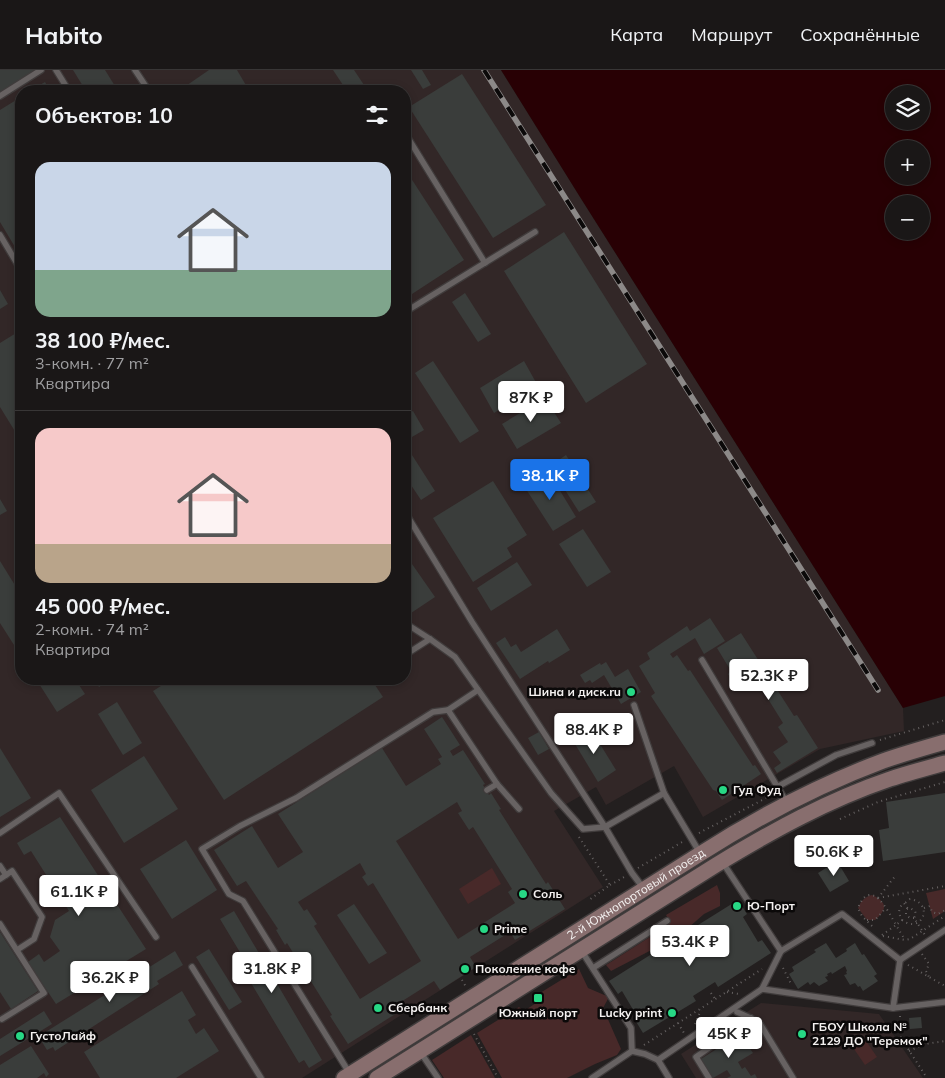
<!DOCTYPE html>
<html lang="ru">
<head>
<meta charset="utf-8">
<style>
	:root { --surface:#1a1717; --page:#232020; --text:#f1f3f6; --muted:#9f9fa1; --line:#383636; --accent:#1a73e8 }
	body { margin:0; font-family:Mulish,sans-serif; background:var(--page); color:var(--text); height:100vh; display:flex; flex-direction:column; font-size:19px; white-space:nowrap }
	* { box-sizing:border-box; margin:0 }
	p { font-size:16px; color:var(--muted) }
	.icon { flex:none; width:28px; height:28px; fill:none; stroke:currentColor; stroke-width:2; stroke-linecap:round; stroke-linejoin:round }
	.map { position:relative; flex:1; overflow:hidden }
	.details { position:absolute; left:15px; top:15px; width:396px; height:600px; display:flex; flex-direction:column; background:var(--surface); border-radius:20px; box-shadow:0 2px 8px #0003,0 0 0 1px var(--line) }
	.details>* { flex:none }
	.controls { position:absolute; left:885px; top:15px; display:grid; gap:10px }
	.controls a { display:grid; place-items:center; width:45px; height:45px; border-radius:50%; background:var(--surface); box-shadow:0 2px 8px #0003,0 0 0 1px var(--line); font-size:25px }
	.price { position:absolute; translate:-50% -42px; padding:0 11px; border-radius:5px; background:#fff; color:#222; font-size:16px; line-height:32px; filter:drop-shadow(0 1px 2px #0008) }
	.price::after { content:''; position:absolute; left:50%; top:30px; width:15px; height:11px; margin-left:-8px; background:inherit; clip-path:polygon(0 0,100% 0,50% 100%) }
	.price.active { background:var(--accent); color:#fff }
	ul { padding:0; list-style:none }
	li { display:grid; align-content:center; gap:10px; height:265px; padding:0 20px }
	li+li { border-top:1px solid var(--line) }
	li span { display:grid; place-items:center; height:155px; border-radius:15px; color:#555 }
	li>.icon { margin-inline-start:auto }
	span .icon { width:90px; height:90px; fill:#fffc; stroke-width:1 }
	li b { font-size:21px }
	h2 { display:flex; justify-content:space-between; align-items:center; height:60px; padding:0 20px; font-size:21px }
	header { display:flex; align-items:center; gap:30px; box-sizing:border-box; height:70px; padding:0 25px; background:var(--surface); border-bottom:1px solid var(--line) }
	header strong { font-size:24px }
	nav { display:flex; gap:28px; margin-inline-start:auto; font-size:18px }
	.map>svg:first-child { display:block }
</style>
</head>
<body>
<header>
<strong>Habito</strong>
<nav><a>Карта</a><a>Маршрут</a><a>Сохранённые</a></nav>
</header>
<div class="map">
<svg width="945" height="1008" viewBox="0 0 945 1008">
	<rect width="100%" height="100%" fill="#231f1f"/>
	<g fill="#322727" fill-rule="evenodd">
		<path d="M0,0H501L580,127L903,638L904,661L820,679L703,747L674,696L606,735L596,717L554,741L603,817L302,1008H0ZM21,21H405V609H21Z"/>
		<path d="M761,933L879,944L923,1008H696L681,984Z"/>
	</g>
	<g fill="#482929">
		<path d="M492,798L501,814L468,834L459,819Z"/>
		<path d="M717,815L720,823V836L704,844L688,858L669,865L664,857L670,852L666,845Z"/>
		<path d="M945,819V841L933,849L926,823Z"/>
		<path d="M872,825C888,832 887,840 875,850H867L858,838C861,831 864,827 872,825Z"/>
		<path d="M656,863L663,874L611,901L606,895Z"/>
		<path d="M579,899L588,918L609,927L603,938L621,979L617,985L595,994L567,1008H502L477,963L519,937L524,941L542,929L540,923Z"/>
		<path d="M471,965L495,1008H444L432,990Z"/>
		<path d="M866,971L877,987L865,995L854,979Z"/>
	</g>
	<path fill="#280004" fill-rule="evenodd" d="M501,0H945V626L903,638L580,127ZM894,24H921V51H894ZM894,79H921V106H894ZM894,134H921V161H894Z"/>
	<g fill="#3a3d3b" fill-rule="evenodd">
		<path d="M0,0H33L34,2L0,23Z"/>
		<path d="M73,0H105L118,21H86Z"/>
		<path d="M209,0H237L247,17L240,21H181L180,20Z"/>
		<path d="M333,0H354L368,21H347Z"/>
		<path d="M411,0H422L431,15L423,19Z"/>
		<path d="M462,4L546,135L493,168L409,37Z"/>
		<path d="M45,12L50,21H30Z"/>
		<path d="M21,27V187L0,152V40Z"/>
		<path d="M405,99L464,190L412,224L405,214Z"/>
		<path d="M564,162L647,294L586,333L504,201Z"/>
		<path d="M0,220L8,234L0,239Z"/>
		<path d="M465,223L491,264L478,272L452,232Z"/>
		<path d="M21,260V371L0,337V273Z"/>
		<path d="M433,291L479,361L460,373L415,303Z"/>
		<path d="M524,291L538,316L494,343L480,318Z"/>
		<path d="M545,328L561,353L517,379L502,354Z"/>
		<path d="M413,341L424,360L405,371V345Z"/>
		<path d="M412,385L435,421L421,430L405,406V390Z"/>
		<path d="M566,385L596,432L579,442L550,396Z"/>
		<path d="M548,401L576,447L553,461L524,416Z"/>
		<path d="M493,411L527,465L507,478L512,487L473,512L433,448Z"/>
		<path d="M0,429L7,441L0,445Z"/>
		<path d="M583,459L611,502L587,517L559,474Z"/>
		<path d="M405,484L435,527L408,545L405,541Z"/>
		<path d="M0,491L21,525V586L0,553Z"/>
		<path d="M517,492L532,515L491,541L477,518Z"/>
		<path d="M710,548L725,571L704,584L695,568L670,584L673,588L677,585L688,601L690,600L753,696L755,695L761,704L722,730L716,721L713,720L651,626L655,623L639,596L650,589L647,583L687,556L690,561Z"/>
		<path d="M557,559L570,580L549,593L548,591L520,609L496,573L505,567L511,577L516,574L521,582Z"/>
		<path d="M741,563L794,646L797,645L818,678L777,703L774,698L781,693L773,682L788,672L778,657L783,653L750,600L732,611L728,604L731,601L717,578Z"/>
		<path d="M606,592L615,607L628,599L641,622L621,634L604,605L592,613L590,610L585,613L580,605L600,593L601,595Z"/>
		<path d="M36,609H75L85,624L57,642Z"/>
		<path d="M94,609H112L99,617Z"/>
		<path d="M172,609H371L383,627L224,730L153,621Z"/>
		<path d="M117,632L142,673L123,685L98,644Z"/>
		<path d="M442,647L460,675L450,681L453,686L463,680L485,714L483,715L489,725L491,723L501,739L499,740L546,814L548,812L565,839L515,870L510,862L470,887L476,897L440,920L434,911L396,935L400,941L348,974L330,946L332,945L287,873L285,875L276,860L278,859L246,811L237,816L214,780L252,756L278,798L303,782L278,744L382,678L406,716L441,694L438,689L442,687L424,659ZM457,732L462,741L458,743L469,760L473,757L512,819L508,822L515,833L458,869L396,771ZM360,793L366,804L362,807L368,816L373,813L421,891L360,929L314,856L317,854L307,839L304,841L298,832Z"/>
		<path d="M590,658L616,700L598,712L572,669Z"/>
		<path d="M539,662L549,679L538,685L528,668Z"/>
		<path d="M0,678L31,728L0,747Z"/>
		<path d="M144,686L178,739L124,773L91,720Z"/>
		<path d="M945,723V782L883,791L879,760L889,758L886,732Z"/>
		<path d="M60,747L146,879L56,934L28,892L39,884L44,892L60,881L50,867L55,850L69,841L31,781L24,785L17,773Z"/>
		<path d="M186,770L217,820L172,849L140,799Z"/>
		<path d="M837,791L849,811L830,822L818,803Z"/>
		<path d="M738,830L747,844L743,847L758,872L762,870L771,883L718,917L715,912L693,926L696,931L643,963L635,950L638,948L622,921L618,924L609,911L658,880L661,885L692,864L690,860Z"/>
		<path d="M354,834L387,883L369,894L337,845Z"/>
		<path d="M234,841L322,990L309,998L304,990L299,993L251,913L256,909L220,849Z"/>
		<path d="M0,862L38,921L11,939L0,922Z"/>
		<path d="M826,873L836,888L847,881L846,879L855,873L862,885L864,884L877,904L874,906L878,911L863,921L860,916L858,917L855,913L850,915L844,905L847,904L846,902L847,901L845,896L832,904L831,902L827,904L828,906L825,907L828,911L819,916L814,912L810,915L808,912L798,919L789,904L794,901L792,897L816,882L814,880Z"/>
		<path d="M209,879L242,932L229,940L196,887Z"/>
		<path d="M175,881L183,895L157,911L159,914L55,981L53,977L47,980L42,972L47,968L44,963Z"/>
		<path d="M182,921L196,945L188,950L196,964L204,958L219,981L176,1008H100L84,982Z"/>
		<path d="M44,941L52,954L0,986V969Z"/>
		<path d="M921,947L922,958L910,959L909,948Z"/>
		<path d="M740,964L753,983L738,992L742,999L745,997L751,1006L755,1004L757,1008H727L731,1006L727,1000L713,1008L701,989Z"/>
		<path d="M31,976L49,1004L46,1007L44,1003L37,1008H0V995Z"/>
	</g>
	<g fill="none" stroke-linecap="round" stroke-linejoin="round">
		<g stroke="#403c3c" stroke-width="8">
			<g id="lane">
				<path d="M56,0L69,21"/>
				<path d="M135,0L149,21"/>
				<path d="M0,26L41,0"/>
				<path d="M405,63L485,193"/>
				<path d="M0,165L21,200"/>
				<path d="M405,242L535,162"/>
				<path d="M405,442L472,552L605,757L632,803L644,819"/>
				<path d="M405,553L430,569L455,587L551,723L583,759L605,757L664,723"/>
				<path d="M405,585L430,569"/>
				<path d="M702,590L787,733"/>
				<path d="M478,620L448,640L497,714L519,739"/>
				<path d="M634,635L664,723L700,783"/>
				<path d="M777,717L836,685L872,673"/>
				<path d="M487,720L497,714"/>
				<path d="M0,763L59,723L156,867"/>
				<path d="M723,793L781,881"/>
				<path d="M0,796L6,805"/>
				<path d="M0,809L12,801L42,847L34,869L17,880"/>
				<path d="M0,854L44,923L2,949"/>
				<path d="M581,880L631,958L632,981"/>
				<path d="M192,897L261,1008"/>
				<path d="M593,898L667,851"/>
				<path d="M762,919L893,938L945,932"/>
				<path d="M893,938L900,890"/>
				<path d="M737,942L759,952L793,1008"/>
				<path d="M421,983L438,1008"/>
				<path d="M658,990L762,919L781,881L842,844L900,890L945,860"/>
				<path d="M350,1004L243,831L229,824L202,779L240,756L296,728L433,642L448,640"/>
				<path d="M592,1008L632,981L645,984L658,990L669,1008"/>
				<path d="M709,1008L696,987L751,948"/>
			</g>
		</g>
		<g stroke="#403c3c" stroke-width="18">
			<g id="secondary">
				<path id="s1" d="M344,1008L700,784C758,747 819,715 883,691C903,684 924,678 945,672"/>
				<path d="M377,1008L716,795C772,761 828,730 890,709C908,703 927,698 945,693"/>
			</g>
		</g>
		<g stroke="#656161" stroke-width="2" stroke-dasharray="1 4" stroke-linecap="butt">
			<path d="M880,670L945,650"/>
			<path d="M840,749L878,732L945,712"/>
			<path d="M699,763L772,725"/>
			<path d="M579,767L610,815L589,830"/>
			<path d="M638,798L684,771"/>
			<path d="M610,815L624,807"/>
			<path d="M878,828L945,816"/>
			<path d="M878,828L896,805"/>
			<path d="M924,838L930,836L932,842L938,844L945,840"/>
			<path d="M914,848H910L906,845V842L907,839L910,838L915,841L916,844L914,848L925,865"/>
			<path d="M867,850H875L884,840V837"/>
			<path d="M902,850C922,865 935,833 910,829L905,833"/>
			<path d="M872,856L862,846L858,838C871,806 888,841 896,855L902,850C898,843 898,838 904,833L908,839"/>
			<path d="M671,858L675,865"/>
			<path d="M882,865L896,855L905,870"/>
			<path d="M883,866L905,870L910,869L945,846"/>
			<path d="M922,884L929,894L926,901L929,907"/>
			<path d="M908,895L945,916"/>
			<path d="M783,898L791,914"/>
			<path d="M462,910L466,917"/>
			<path d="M727,922L739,924"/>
			<path d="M711,923L715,929"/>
			<path d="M900,946L901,968L927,1008"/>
			<path d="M678,953L684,963"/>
			<path d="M695,954L701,940"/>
			<path d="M474,964L498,1008"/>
			<path d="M644,975L762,899"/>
			<path d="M909,981L925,974L945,971"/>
		</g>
		<use href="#lane" stroke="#676262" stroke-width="5.5"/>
		<use href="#secondary" stroke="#886e6e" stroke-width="15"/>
		<g stroke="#8c8988" stroke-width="5.5">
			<path id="rail" d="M484,0L878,620"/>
		</g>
		<use href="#rail" stroke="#0b0909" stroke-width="4" stroke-dasharray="11" stroke-linecap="butt"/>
	</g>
	<g fill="#27d885" stroke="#0b0909" stroke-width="2">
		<circle cx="631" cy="622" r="5"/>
		<circle cx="723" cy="720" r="5"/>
		<circle cx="523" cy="824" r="5"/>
		<circle cx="737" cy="836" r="5"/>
		<circle cx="484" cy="859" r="5"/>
		<circle cx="465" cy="899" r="5"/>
		<rect x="533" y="923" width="10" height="10" rx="2.5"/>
		<circle cx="378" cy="938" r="5"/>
		<circle cx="672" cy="943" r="5"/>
		<circle cx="802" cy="964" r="5"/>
		<circle cx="20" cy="966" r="5"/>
	</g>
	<g text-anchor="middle" stroke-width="5" stroke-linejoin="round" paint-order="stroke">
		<g font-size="12" font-weight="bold" fill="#f4f1f0" stroke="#0b0909" text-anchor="start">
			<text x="621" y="626" text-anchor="end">Шина и диск.ru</text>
			<text x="733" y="724">Гуд Фуд</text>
			<text x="533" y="828">Соль</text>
			<text x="747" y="840">Ю-Порт</text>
			<text x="494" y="863">Prime</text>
			<text x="475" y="903">Поколение кофе</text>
			<text x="388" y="942">Сбербанк</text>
			<text x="538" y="947" text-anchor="middle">Южный порт</text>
			<text x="662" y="947" text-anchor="end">Lucky print</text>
			<text x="812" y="961">ГБОУ Школа №<tspan x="812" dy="14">2129 ДО "Теремок"</tspan></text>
			<text x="30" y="970">ГустоЛайф</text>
		</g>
		<g font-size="12" fill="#f4f1f0" stroke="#0b0909">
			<text dy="4" stroke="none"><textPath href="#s1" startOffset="345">2-й Южнопортовый проезд</textPath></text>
		</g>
	</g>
</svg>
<div class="controls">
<a><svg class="icon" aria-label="layers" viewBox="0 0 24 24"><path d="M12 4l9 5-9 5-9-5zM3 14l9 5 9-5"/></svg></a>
<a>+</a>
<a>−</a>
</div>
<b class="price" style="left:531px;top:353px">87K ₽</b>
<b class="price active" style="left:550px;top:431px">38.1K ₽</b>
<b class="price" style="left:769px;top:631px">52.3K ₽</b>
<b class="price" style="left:594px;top:685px">88.4K ₽</b>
<b class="price" style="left:834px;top:807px">50.6K ₽</b>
<b class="price" style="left:79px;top:847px">61.1K ₽</b>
<b class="price" style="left:690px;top:897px">53.4K ₽</b>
<b class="price" style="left:272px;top:924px">31.8K ₽</b>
<b class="price" style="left:110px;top:933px">36.2K ₽</b>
<b class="price" style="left:729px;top:989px">45K ₽</b>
<section class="details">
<h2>Объектов: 10<svg class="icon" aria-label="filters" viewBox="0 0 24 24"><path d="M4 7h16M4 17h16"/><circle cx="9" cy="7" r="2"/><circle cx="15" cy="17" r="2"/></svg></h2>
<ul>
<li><span style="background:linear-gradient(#c9d6e8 70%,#7fa58c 0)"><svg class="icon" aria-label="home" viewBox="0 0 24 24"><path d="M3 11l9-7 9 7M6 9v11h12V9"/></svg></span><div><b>38 100 ₽/мес.</b><p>3-комн. · 77 m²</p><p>Квартира</p></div></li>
<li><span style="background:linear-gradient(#f6c9c9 75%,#b9a48a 0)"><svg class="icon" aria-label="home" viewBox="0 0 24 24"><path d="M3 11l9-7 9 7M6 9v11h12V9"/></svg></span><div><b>45 000 ₽/мес.</b><p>2-комн. · 74 m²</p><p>Квартира</p></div></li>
</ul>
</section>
</div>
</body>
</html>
